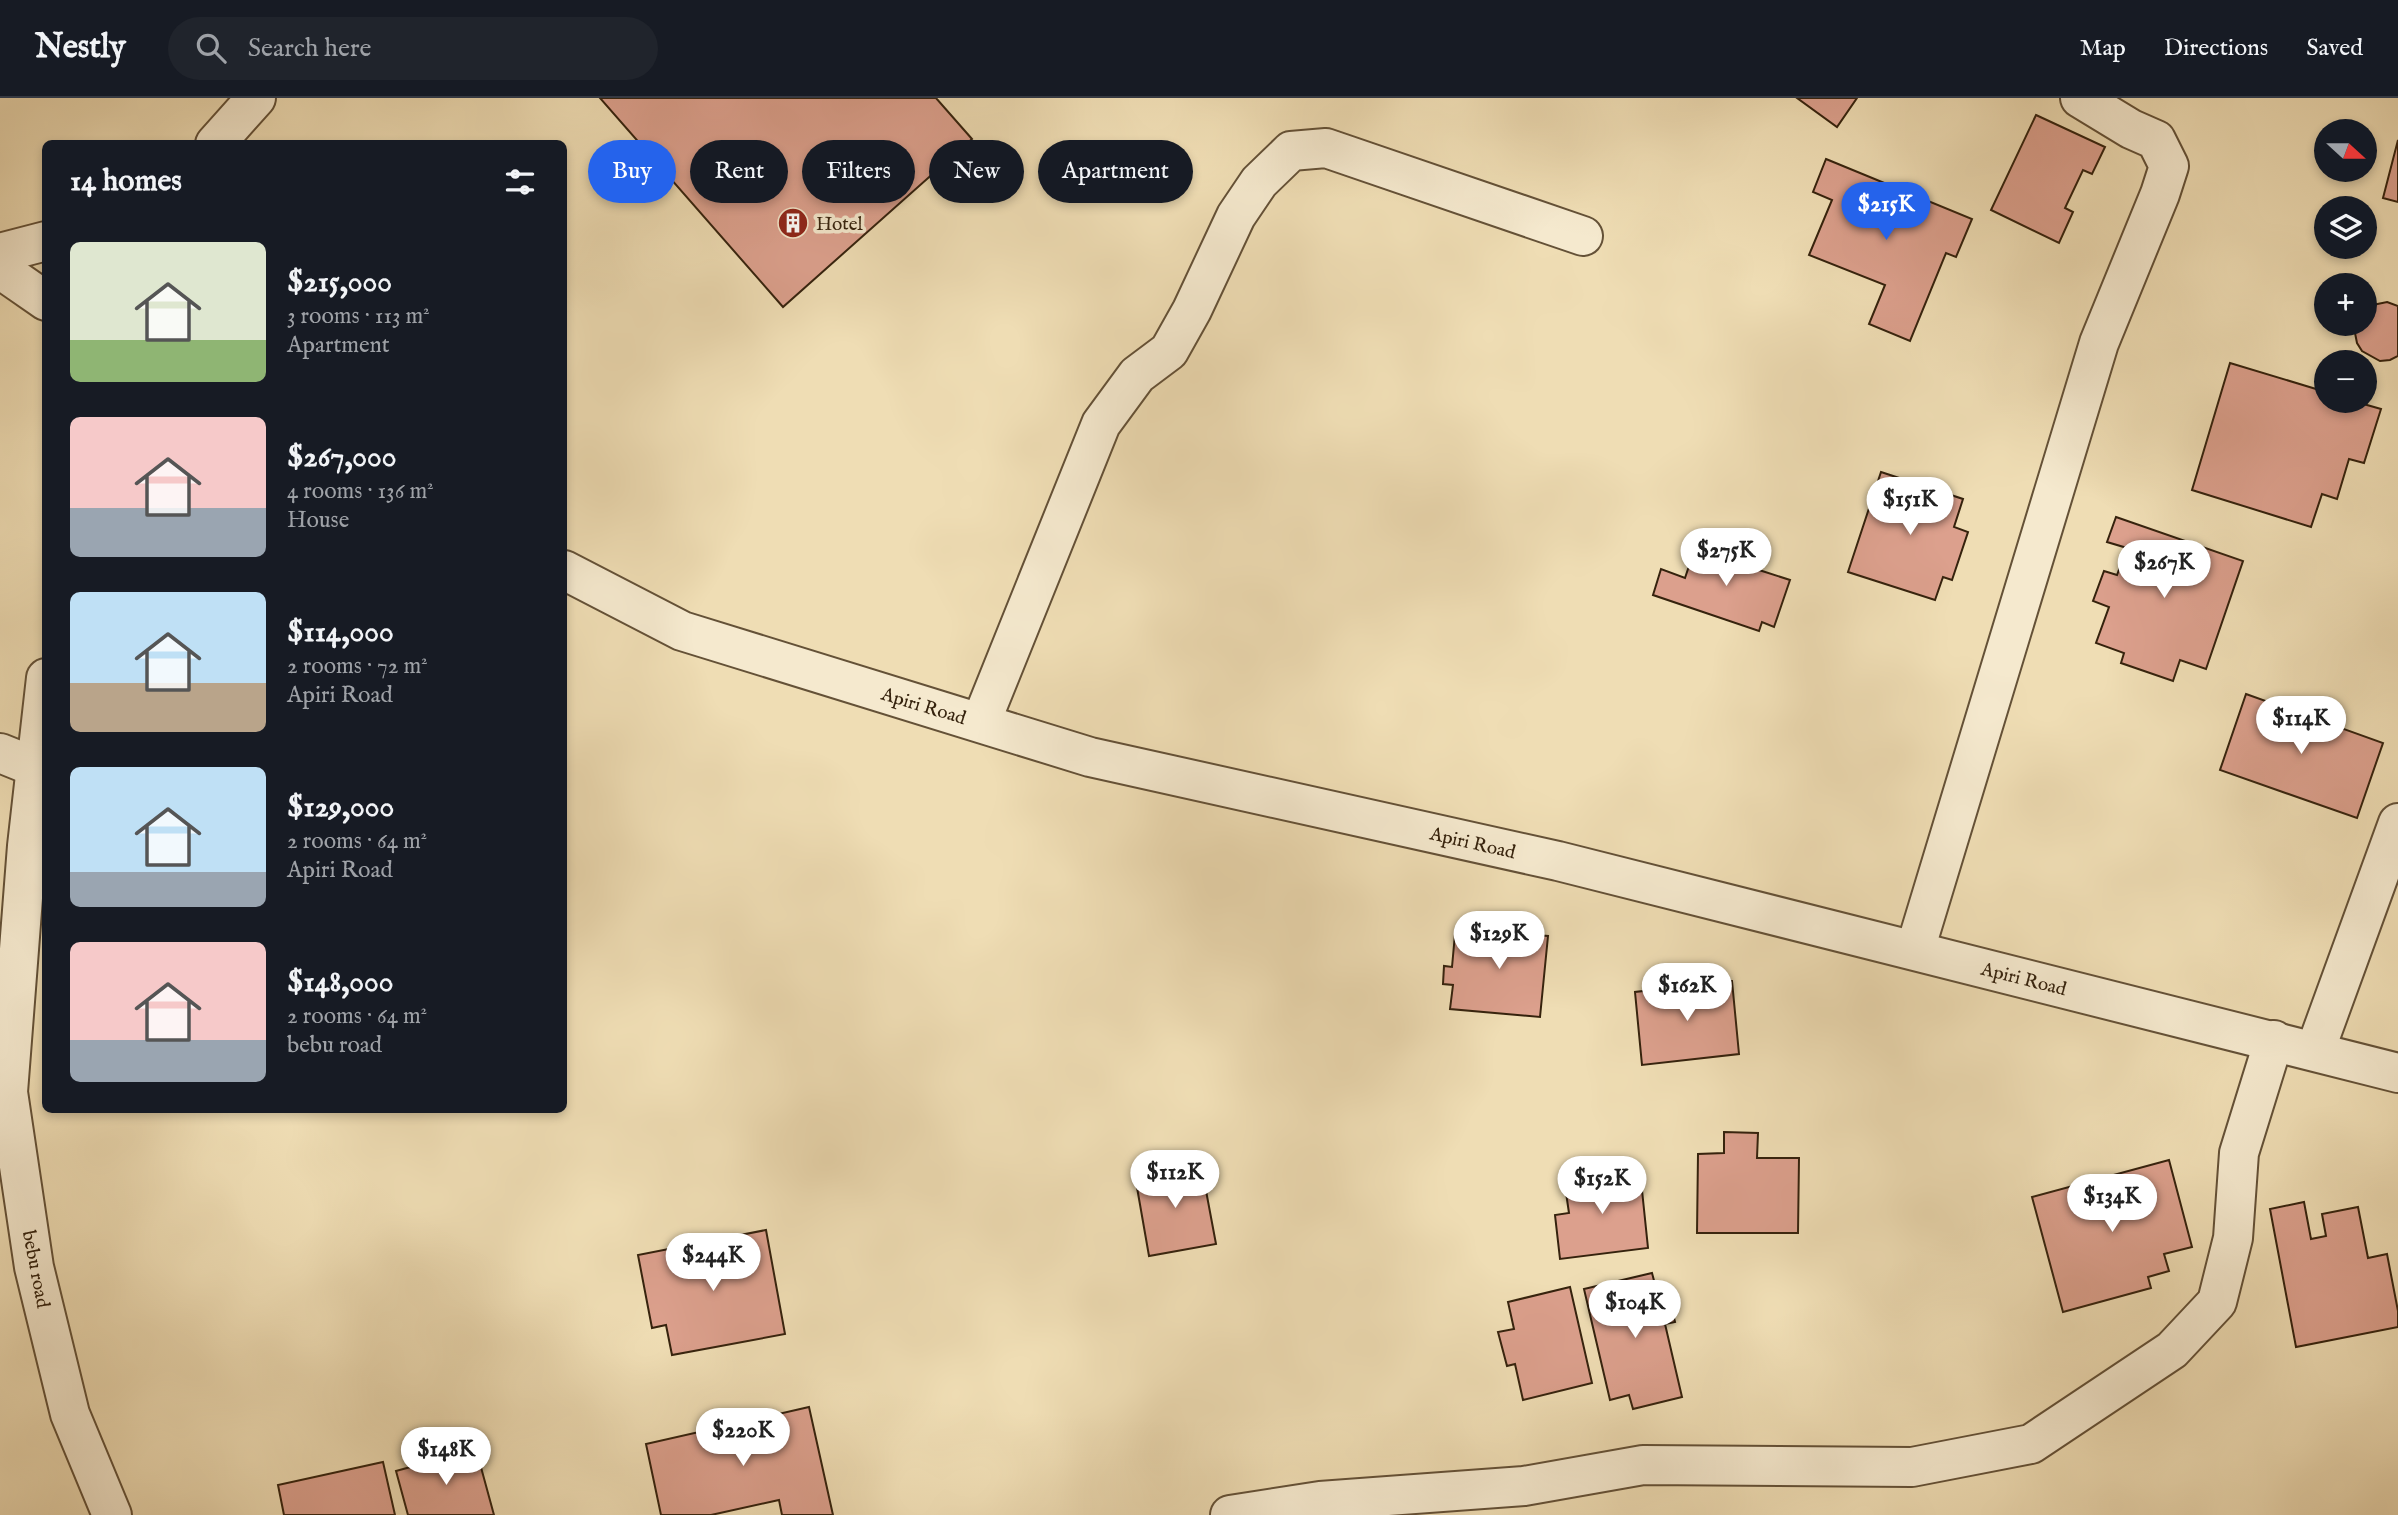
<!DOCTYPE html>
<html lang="en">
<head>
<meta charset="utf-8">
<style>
	:root { --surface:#171b24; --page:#20242c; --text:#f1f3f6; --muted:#9ea1a6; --line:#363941; --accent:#2563eb }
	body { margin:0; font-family:"IM FELL English",serif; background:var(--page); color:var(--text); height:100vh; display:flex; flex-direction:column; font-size:26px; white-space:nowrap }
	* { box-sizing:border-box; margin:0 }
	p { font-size:23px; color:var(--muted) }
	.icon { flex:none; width:38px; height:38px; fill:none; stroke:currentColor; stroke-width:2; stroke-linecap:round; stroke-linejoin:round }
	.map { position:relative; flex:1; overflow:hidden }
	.sheet { position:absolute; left:42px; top:42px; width:525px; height:973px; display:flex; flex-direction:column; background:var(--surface); border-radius:10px; box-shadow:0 4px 10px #0003 }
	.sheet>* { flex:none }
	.guide { position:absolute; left:588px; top:42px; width:665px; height:63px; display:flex; gap:14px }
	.needle { width:46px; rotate:111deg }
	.tools { position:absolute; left:2314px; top:21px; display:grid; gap:14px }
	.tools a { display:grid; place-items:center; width:63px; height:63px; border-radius:50%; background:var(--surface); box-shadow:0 4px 10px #0003; font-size:35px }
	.price { position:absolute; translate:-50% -60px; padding:0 16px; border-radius:24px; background:#fff; color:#222; font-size:23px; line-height:46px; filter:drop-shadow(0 2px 4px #0008) }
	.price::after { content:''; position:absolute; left:50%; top:42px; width:21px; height:16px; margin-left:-10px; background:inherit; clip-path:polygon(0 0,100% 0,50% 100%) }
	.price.on { background:var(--accent); color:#fff }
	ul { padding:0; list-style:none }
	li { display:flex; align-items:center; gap:21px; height:175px; padding:0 28px }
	li span { display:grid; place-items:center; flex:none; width:196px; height:140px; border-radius:10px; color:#555 }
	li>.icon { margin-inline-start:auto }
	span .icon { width:84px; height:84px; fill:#fffc; stroke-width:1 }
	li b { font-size:30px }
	h2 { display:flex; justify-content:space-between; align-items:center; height:84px; padding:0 28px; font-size:30px }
	.pill { padding:0 24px; border-radius:32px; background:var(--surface); box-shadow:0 4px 10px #0003; font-size:24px; line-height:63px }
	.pill.on { background:var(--accent); color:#fff }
	header { display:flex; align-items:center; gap:42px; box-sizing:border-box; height:98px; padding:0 35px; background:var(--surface); border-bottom:2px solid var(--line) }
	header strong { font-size:33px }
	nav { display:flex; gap:38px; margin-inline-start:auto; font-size:24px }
	.search { width:490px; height:63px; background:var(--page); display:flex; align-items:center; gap:18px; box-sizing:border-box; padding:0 24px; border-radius:38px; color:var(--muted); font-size:26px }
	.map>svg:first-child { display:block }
</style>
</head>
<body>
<header>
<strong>Nestly</strong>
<div class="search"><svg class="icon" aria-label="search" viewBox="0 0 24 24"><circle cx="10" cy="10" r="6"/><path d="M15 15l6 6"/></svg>Search here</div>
<nav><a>Map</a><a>Directions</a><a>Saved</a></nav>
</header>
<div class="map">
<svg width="2398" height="1417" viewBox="0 0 2398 1417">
	<rect width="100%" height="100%" fill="#efddb4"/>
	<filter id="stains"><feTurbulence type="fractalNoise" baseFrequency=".00286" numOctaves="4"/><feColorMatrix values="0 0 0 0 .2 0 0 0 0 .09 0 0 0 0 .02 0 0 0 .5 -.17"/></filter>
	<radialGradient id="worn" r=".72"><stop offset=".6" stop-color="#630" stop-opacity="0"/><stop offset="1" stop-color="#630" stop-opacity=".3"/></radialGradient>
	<g fill="#dca08d" stroke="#35220d" stroke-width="2">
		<path d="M600,0H936L972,41L783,209Z"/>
		<path d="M1797,0H1857L1837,29Z"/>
		<path d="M2036,17L2105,49L2092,76L2083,72L2065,110L2073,114L2059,145L1991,112Z"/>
		<path d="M2398,42V104L2383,100Z"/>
		<path d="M1826,61L1972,121L1956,159L1946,155L1910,243L1869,226L1885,187L1809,157L1832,102L1813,94Z"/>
		<path d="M2387,204L2398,208V258L2390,262L2380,263L2362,253L2357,245L2355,235L2356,226H2364V212L2368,208Z"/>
		<path d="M2230,265L2326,294V303H2353L2381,311L2364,365L2349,361L2337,401L2322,396L2311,429L2192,392Z"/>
		<path d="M1881,374L1963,401L1954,429L1968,434L1952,482L1943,479L1935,502L1848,474Z"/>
		<path d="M2116,419L2243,463L2206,571L2180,562L2173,583L2121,565L2124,555L2096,545L2109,509L2093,503L2104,473L2117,477L2127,450L2107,444Z"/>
		<path d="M1697,444L1758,465L1756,471L1790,482L1774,529L1762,524L1759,533L1653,497L1661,471L1685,480Z"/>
		<path d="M2246,596L2383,645L2357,720L2220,672Z"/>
		<path d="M1493,819L1523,822L1521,836L1548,838L1540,919L1450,911L1453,887L1443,886L1444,868L1452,869L1455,836L1490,839Z"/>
		<path d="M1732,883L1739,956L1642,967L1635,894Z"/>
		<path d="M1724,1034L1758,1035L1757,1060H1799L1798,1135H1697L1698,1056L1724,1055Z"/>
		<path d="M2169,1062L2192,1149L2164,1156L2169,1173L2148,1179L2151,1190L2063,1214L2032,1099Z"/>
		<path d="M1201,1066L1216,1146L1149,1158L1135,1078Z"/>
		<path d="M1640,1073L1648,1150L1560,1161L1555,1117L1569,1115L1564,1081Z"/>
		<path d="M2304,1104L2311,1141L2326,1138L2322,1116L2358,1109L2368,1160L2387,1156L2398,1213V1229L2296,1249L2270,1111Z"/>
		<path d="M766,1132L785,1236L672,1257L666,1227L652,1230L638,1157Z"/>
		<path d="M1652,1175L1657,1194L1667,1191L1675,1224L1665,1226L1682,1299L1633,1311L1629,1297L1610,1302L1584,1191Z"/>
		<path d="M1570,1189L1592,1285L1523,1302L1515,1266L1507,1268L1498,1234L1514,1231L1508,1204Z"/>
		<path d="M809,1309L833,1417H782L779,1402L711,1417H661L646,1346Z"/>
		<path d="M476,1351L494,1417H408L396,1373Z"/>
		<path d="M383,1364L395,1417H284L278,1387Z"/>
	</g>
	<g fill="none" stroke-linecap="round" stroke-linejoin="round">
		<g stroke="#645137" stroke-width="42">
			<g id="minor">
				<path d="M215,46L256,0"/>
				<path d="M0,155L46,143"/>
				<path d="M0,171L46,203"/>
				<path d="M564,472L682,533L1090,659L1558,763L2398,975"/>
				<path d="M46,580L27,748L8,994L34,1169L70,1316L112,1417"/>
				<path d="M981,624L1101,326L1137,277L1169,253L1192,212L1236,118L1259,84L1291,53L1326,50L1583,138"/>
				<path d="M0,655L35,669"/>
				<path d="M1915,852L2099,245L2160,96L2169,68L2156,42L2131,31L2080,0"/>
				<path d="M2315,953L2398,725"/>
				<path d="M1230,1417L1320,1403L1524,1388L1643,1367L1912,1369L2031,1346L2172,1252L2217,1204L2233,1140L2239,1055L2274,942"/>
			</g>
		</g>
		<use href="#minor" stroke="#f5e9ce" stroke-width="38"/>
	</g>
	<defs>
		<g id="building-disc" transform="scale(1.575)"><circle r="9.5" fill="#8f2418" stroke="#f5e9ce"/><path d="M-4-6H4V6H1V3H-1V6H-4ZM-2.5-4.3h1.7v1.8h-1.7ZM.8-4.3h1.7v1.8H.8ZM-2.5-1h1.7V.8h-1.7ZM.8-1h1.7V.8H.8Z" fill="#fff"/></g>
	</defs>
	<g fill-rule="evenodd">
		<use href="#building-disc" x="793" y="125"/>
	</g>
	<g text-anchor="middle" stroke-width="7" stroke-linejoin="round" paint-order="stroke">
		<g font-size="19" fill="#35220d" stroke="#f5e9ce" text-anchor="start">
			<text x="816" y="132">Hotel</text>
		</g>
		<g font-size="19" fill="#35220d" stroke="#f5e9ce">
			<text transform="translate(924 607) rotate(17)" y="7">Apiri Road</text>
			<text transform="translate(1473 744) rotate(13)" y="7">Apiri Road</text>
			<text transform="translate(2024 880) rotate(14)" y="7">Apiri Road</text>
			<text transform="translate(37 1171) rotate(79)" y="7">bebu road</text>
		</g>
	</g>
	<rect width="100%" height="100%" filter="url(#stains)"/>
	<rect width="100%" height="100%" fill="url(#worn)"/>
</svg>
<div class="tools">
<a><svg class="needle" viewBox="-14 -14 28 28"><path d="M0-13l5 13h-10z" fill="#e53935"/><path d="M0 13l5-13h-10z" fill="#9ea1a6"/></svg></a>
<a><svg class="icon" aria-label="layers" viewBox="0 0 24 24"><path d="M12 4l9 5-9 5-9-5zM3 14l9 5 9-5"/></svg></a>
<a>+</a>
<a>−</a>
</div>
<b class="price on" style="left:1886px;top:144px">$215K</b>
<b class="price" style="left:1910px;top:439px">$151K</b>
<b class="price" style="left:1726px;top:490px">$275K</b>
<b class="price" style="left:2164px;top:502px">$267K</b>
<b class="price" style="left:2301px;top:658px">$114K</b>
<b class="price" style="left:1499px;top:873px">$129K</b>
<b class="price" style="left:1687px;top:925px">$162K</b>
<b class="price" style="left:1175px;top:1112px">$112K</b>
<b class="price" style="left:1602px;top:1118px">$152K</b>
<b class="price" style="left:2112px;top:1136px">$134K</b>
<b class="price" style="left:713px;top:1195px">$244K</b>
<b class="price" style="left:1635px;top:1242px">$104K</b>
<b class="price" style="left:743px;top:1370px">$220K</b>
<b class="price" style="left:446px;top:1389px">$148K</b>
<div class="guide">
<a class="pill on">Buy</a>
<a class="pill">Rent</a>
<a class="pill">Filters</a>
<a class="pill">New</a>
<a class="pill">Apartment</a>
</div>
<section class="sheet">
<h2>14 homes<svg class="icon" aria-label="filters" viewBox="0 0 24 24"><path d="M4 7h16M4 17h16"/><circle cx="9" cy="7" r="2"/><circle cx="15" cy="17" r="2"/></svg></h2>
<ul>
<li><span style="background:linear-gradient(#dfe7d0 70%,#8fb573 0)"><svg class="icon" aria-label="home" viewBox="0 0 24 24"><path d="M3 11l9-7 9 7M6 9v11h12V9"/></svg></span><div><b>$215,000</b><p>3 rooms · 113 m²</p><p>Apartment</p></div></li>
<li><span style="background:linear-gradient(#f6c9c9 65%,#9aa5b1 0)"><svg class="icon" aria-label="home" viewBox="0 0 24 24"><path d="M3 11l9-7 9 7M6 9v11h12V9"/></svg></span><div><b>$267,000</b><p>4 rooms · 136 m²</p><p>House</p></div></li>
<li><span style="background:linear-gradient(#bfe0f5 65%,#b9a48a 0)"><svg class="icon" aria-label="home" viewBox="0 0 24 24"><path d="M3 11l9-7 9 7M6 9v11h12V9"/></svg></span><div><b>$114,000</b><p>2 rooms · 72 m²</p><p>Apiri Road</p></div></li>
<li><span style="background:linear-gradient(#bfe0f5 75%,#9aa5b1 0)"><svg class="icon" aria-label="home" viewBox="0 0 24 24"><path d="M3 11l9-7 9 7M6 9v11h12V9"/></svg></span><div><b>$129,000</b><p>2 rooms · 64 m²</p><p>Apiri Road</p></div></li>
<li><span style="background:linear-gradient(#f6c9c9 70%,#9aa5b1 0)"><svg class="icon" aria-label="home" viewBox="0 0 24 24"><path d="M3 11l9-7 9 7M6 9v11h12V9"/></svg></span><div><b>$148,000</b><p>2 rooms · 64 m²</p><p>bebu road</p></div></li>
</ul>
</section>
</div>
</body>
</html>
